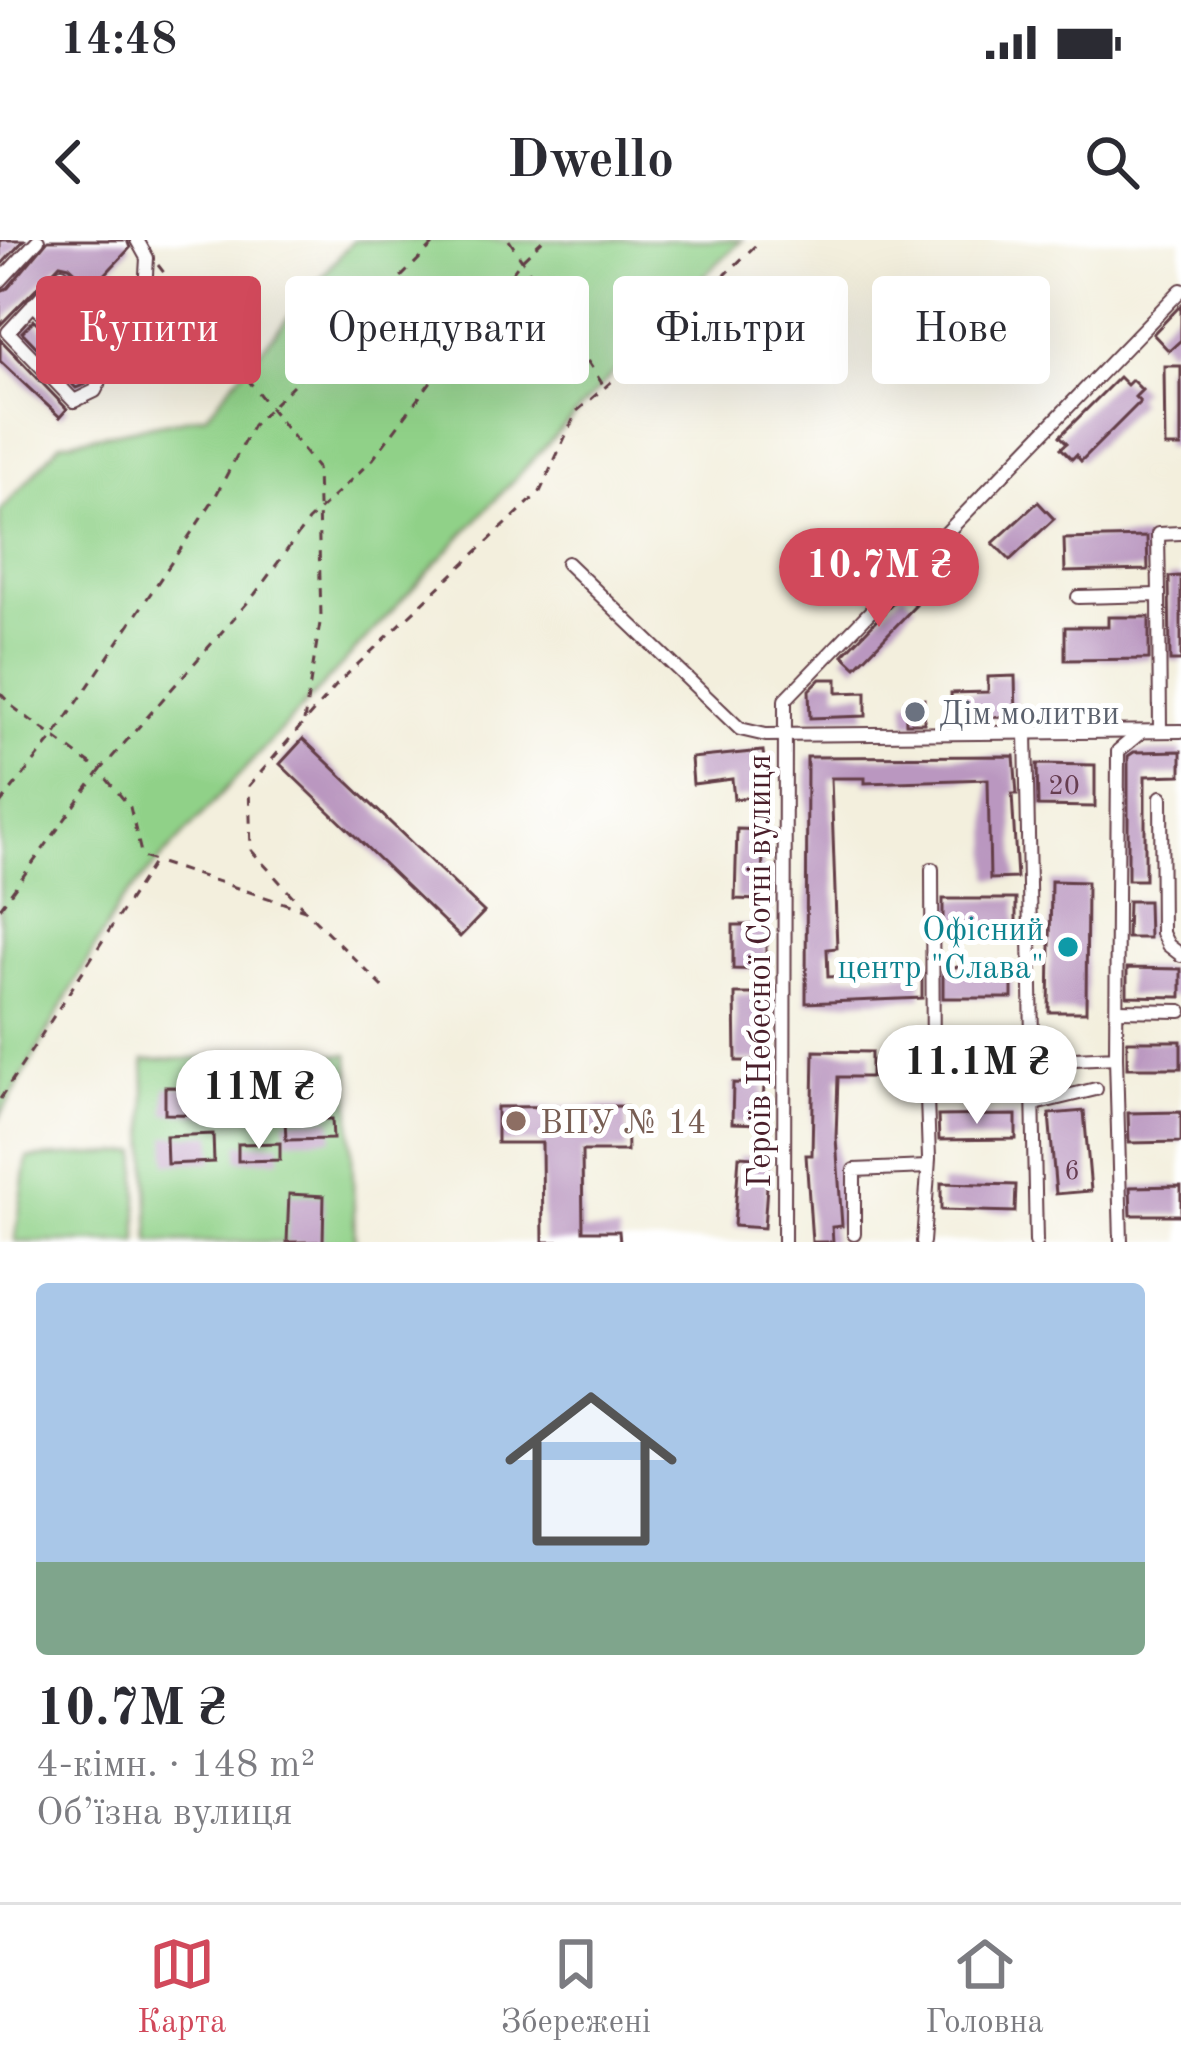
<!DOCTYPE html>
<html lang="uk">
<head>
<meta charset="utf-8">
<style>
	:root { --surface:#fff; --page:#f7f7f7; --text:#2b2b33; --muted:#7c7c81; --line:#e1e1e2; --accent:#d1495b }
	body { margin:0; font-family:"Old Standard TT",serif; background:var(--page); color:var(--text); height:100vh; display:flex; flex-direction:column; font-size:45px; white-space:nowrap }
	* { box-sizing:border-box; margin:0 }
	p { font-size:39px; color:var(--muted) }
	.icon { flex:none; width:66px; height:66px; fill:none; stroke:currentColor; stroke-width:2; stroke-linecap:round; stroke-linejoin:round }
	.map { position:relative; height:1002px; overflow:hidden }
	.side { display:flex; flex-direction:column; background:var(--surface); flex:1 }
	.side>* { flex:none }
	.top-card { position:absolute; left:36px; top:36px; width:1110px; height:108px; display:flex; gap:24px }
	.price { position:absolute; translate:-50% -102px; padding:0 27px; border-radius:42px; background:#fff; color:#222; font-size:39px; line-height:78px; filter:drop-shadow(0 3px 6px #0008) }
	.price::after { content:''; position:absolute; left:50%; top:72px; width:36px; height:27px; margin-left:-18px; background:inherit; clip-path:polygon(0 0,100% 0,50% 100%) }
	.price.selected { background:var(--accent); color:#fff }
	ul { padding:0; list-style:none }
	li { display:grid; align-content:center; gap:24px; height:636px; padding:0 36px }
	li span { display:grid; place-items:center; height:372px; border-radius:12px; color:#555 }
	li>.icon { margin-inline-start:auto }
	span .icon { width:216px; height:216px; fill:#fffc; stroke-width:1 }
	li b { font-size:51px }
	.chip { padding:0 42px; border-radius:12px; background:var(--surface); box-shadow:0 12px 48px #0002; font-size:42px; line-height:108px }
	.chip.selected { background:var(--accent); color:#fff }
	.status { display:flex; justify-content:space-between; align-items:center; height:84px; padding:0 60px; background:var(--surface); direction:ltr }
	.status svg { height:33px; fill:currentColor }
	header { display:flex; justify-content:space-between; align-items:center; height:156px; padding:0 36px; background:var(--surface); font-size:54px; font-weight:700 }
	.tab-bar { display:flex; justify-content:space-around; align-items:center; height:168px; border-top:3px solid var(--line); background:var(--surface); font-size:33px; color:var(--muted) }
	.tab-bar a { display:grid; justify-items:center; gap:6px }
	.tab-bar .selected { color:var(--accent) }
	.map>svg:first-child { display:block }
</style>
</head>
<body>
<div class="status"><b>14:48</b><svg viewBox="0 0 49 12"><path d="M0 12V9h3v3zM5 12V6h3v6zM10 12V3h3v9zM15 12V0h3v12zM26 1h20v11H26zM47 4h2v5h-2z"/></svg></div>
<header><svg class="icon" aria-label="back" viewBox="0 0 24 24"><path d="M15 5l-7 7 7 7"/></svg>Dwello<svg class="icon" aria-label="search" viewBox="0 0 24 24"><circle cx="10" cy="10" r="6"/><path d="M15 15l6 6"/></svg></header>
<div class="map">
<svg width="1181" height="1002" viewBox="0 0 1181 1002">
	<rect width="100%" height="100%" fill="#fff"/>
	<filter id="ink" filterUnits="userSpaceOnUse"><feTurbulence type="fractalNoise" baseFrequency=".00833" numOctaves="2"/><feDisplacementMap in="SourceGraphic" scale="24" xChannelSelector="R" yChannelSelector="G"/><feConvolveMatrix kernelMatrix="1 2 1 2 8 2 1 2 1" color-interpolation-filters="sRGB"/></filter>
	<filter id="wash" filterUnits="userSpaceOnUse"><feTurbulence type="fractalNoise" baseFrequency=".004" numOctaves="4" result="noise"/><feDisplacementMap in="SourceGraphic" scale="48" xChannelSelector="R" yChannelSelector="G"/><feGaussianBlur stdDeviation="2.7" result="paint"/><feColorMatrix in="noise" values="0 0 0 0 0 0 0 0 0 0 0 0 0 0 0 0 0 1.4 0 .05"/><feComposite in="paint" operator="in"/></filter>
	<g filter="url(#wash)">
		<rect width="100%" height="100%" fill="#f3efdd"/>
		<g fill="#90d188" stroke="#6d785a" stroke-width="3">
			<path d="M353,0H742L702,38L120,663L0,877V272L61,203L206,175Z"/>
			<path d="M349,814L355,1002H150L144,820Z"/>
			<path d="M138,912V1002H15L27,918Z"/>
		</g>
		<g id="blocks">
			<g fill="#ba97c0">
				<path d="M0,0H24L0,26Z"/>
				<path d="M48,0H127L130,8L97,43L124,67L119,72L69,26L60,24L0,85V51L8,48Z"/>
				<path d="M63,49L112,94L101,116L48,64Z"/>
				<path d="M1181,65V100L1169,111L1153,94Z"/>
				<path d="M34,80L91,136L86,144L76,148L22,92Z"/>
				<path d="M0,99L67,169L60,177L0,121Z"/>
				<path d="M1164,126H1181V207H1165Z"/>
				<path d="M1119,137L1127,145L1132,140L1142,150L1135,157L1140,162L1081,221L1076,215L1072,219L1061,208L1067,203L1060,196Z"/>
				<path d="M1038,262L1054,279L1010,320L993,303Z"/>
				<path d="M1147,297L1148,330L1065,332L1064,299Z"/>
				<path d="M1181,336V421H1170L1169,337Z"/>
				<path d="M903,353L916,365L856,427L843,415Z"/>
				<path d="M1108,377H1149V419L1065,420V387H1108Z"/>
				<path d="M1015,436L1016,477L952,478L951,453L988,452V437Z"/>
				<path d="M820,439H837V453L866,452V476L810,478L809,450Z"/>
				<path d="M924,459V483H906L905,460Z"/>
				<path d="M303,499L484,672L460,697L280,524Z"/>
				<path d="M763,511L768,555L734,559L732,539L693,544L691,518Z"/>
				<path d="M1181,511V535L1145,536V640H1128V516L1134,512Z"/>
				<path d="M1014,516L1017,554H1012L1017,638L990,639L988,539L865,543V538H831L837,708L827,709L828,737L922,732V758L806,763L807,517Z"/>
				<path d="M1037,524L1095,525V567L1038,566Z"/>
				<path d="M737,589L764,590L761,660L735,659Z"/>
				<path d="M1051,641L1087,642L1086,772H1049Z"/>
				<rect x="943" y="659" width="73" height="27"/>
				<path d="M1128,661H1148L1149,698H1127Z"/>
				<path d="M733,685H766V730L733,729Z"/>
				<rect x="943" y="727" width="69" height="31"/>
				<path d="M1127,728L1181,729V757L1127,756Z"/>
				<path d="M735,754H767L768,821H736Z"/>
				<rect x="1127" y="801" width="54" height="27"/>
				<path d="M943,802L1015,803L1014,829L943,827Z"/>
				<path d="M814,811L871,812V837H838L836,898L842,986L832,987L833,1002H812L806,915H812Z"/>
				<path d="M892,812L922,813V837L891,836Z"/>
				<path d="M733,843L764,844L762,884L732,883Z"/>
				<path d="M165,847L236,848V875L165,874Z"/>
				<path d="M626,866L627,911H582L583,991H619L620,1002H543L542,903H497V867Z"/>
				<path d="M1084,871L1091,951L1056,954L1049,874Z"/>
				<path d="M1181,872V902L1129,903L1128,873Z"/>
				<path d="M1016,875V899L939,900L938,876Z"/>
				<path d="M285,879H332L333,899L286,900Z"/>
				<path d="M213,894L214,922L167,924L166,896Z"/>
				<path d="M280,903V920L238,921V904Z"/>
				<path d="M739,916L769,918L764,988L734,986Z"/>
				<path d="M941,943L1016,945L1015,972L941,970Z"/>
				<path d="M1181,946V975H1131L1130,947Z"/>
				<path d="M289,954L324,956L323,1002H287Z"/>
			</g>
		</g>
	</g>
	<g filter="url(#ink)">
		<use href="#blocks" fill-opacity="0" stroke="#633e46" stroke-width="3"/>
		<g fill="none" stroke-linecap="round" stroke-linejoin="round">
			<g stroke="#633e46" stroke-width="16">
				<g id="minor">
					<path d="M0,41L38,0"/>
					<path d="M33,64L103,133"/>
					<path d="M124,91L62,34L8,92L74,161L95,151L145,51L147,18L137,0"/>
					<path d="M567,323L740,489L766,495L1181,491"/>
					<path d="M1159,355L1158,294L1181,293"/>
					<path d="M1078,357L1159,355L1160,491"/>
					<path d="M1026,492L1036,1002"/>
					<path d="M1161,557L1162,693L1168,705L1181,715"/>
					<path d="M1117,770L1181,771"/>
					<path d="M1116,817L1121,1002"/>
					<path d="M1033,821L1116,817L1118,511L1141,492"/>
					<path d="M1034,864L1096,849"/>
					<path d="M854,994V930L928,927"/>
					<path d="M784,1002L785,460L1181,50"/>
					<path d="M923,1002L929,919L927,857L933,839L932,629"/>
				</g>
			</g>
			<g stroke="#633e46" stroke-width="3" stroke-dasharray="9 9" stroke-linecap="butt">
				<path d="M509,0L605,148"/>
				<path d="M158,25L317,228L321,377L304,481"/>
				<path d="M0,453L13,467L100,531L255,354L308,281L373,219L520,22L543,0"/>
				<path d="M0,564L54,497L214,259L253,185L438,0"/>
				<path d="M0,668L100,531L130,567L142,617L305,670L383,747"/>
				<path d="M305,670L251,610L249,546L340,441L540,252L577,171L645,113L761,0"/>
				<path d="M0,859L153,623"/>
			</g>
			<use href="#minor" stroke="#fff" stroke-width="12"/>
		</g>
	</g>
	<circle fill="#6b7280" stroke="#fff" stroke-width="4.5" cx="915" cy="472" r="12"/>
	<circle fill="#0f9aa8" stroke="#fff" stroke-width="4.5" cx="1068" cy="707" r="12"/>
	<circle fill="#8d6e63" stroke="#fff" stroke-width="4.5" cx="516" cy="881" r="12"/>
	<g text-anchor="middle" stroke-width="10" stroke-linejoin="round" paint-order="stroke">
		<g font-size="27" fill="#663d50">
			<text x="1064" y="554">20</text>
			<text x="1072" y="939">6</text>
		</g>
		<g font-size="33" fill="#5b616d" stroke="#fff" text-anchor="start">
			<text x="939" y="484">Дім молитви</text>
		</g>
		<g font-size="33" fill="#0d838f" stroke="#fff" text-anchor="end">
			<text x="1044" y="700">Офісний<tspan x="1044" dy="38">центр "Слава"</tspan></text>
		</g>
		<g font-size="33" fill="#4a1f2b" stroke="#fff">
			<text transform="translate(758 731) rotate(-90)" y="12">Героїв Небесної Сотні вулиця</text>
		</g>
		<g font-size="33" fill="#785e54" stroke="#fff" text-anchor="start">
			<text x="540" y="893">ВПУ № 14</text>
		</g>
	</g>
</svg>
<b class="price selected" style="left:879px;top:390px">10.7M ₴</b>
<b class="price" style="left:977px;top:887px">11.1M ₴</b>
<b class="price" style="left:259px;top:912px">11M ₴</b>
<div class="top-card">
<a class="chip selected">Купити</a>
<a class="chip">Орендувати</a>
<a class="chip">Фільтри</a>
<a class="chip">Нове</a>
</div>
</div>
<section class="side">
<ul>
<li><span style="background:linear-gradient(#a9c7e8 75%,#7fa58c 0)"><svg class="icon" aria-label="home" viewBox="0 0 24 24"><path d="M3 11l9-7 9 7M6 9v11h12V9"/></svg></span><div><b>10.7M ₴</b><p>4-кімн. · 148 m²</p><p>Об’їзна вулиця</p></div></li>
</ul>
</section>
<nav class="tab-bar">
<a class="selected"><svg class="icon" aria-label="map" viewBox="0 0 24 24"><path d="M3 6l6-2 6 2 6-2v14l-6 2-6-2-6 2zM9 4v14M15 6v14"/></svg>Карта</a>
<a><svg class="icon" aria-label="saved" viewBox="0 0 24 24"><path d="M7 4h10v16l-5-4-5 4z"/></svg>Збережені</a>
<a><svg class="icon" aria-label="home" viewBox="0 0 24 24"><path d="M3 11l9-7 9 7M6 9v11h12V9"/></svg>Головна</a>
</nav>
</body>
</html>
